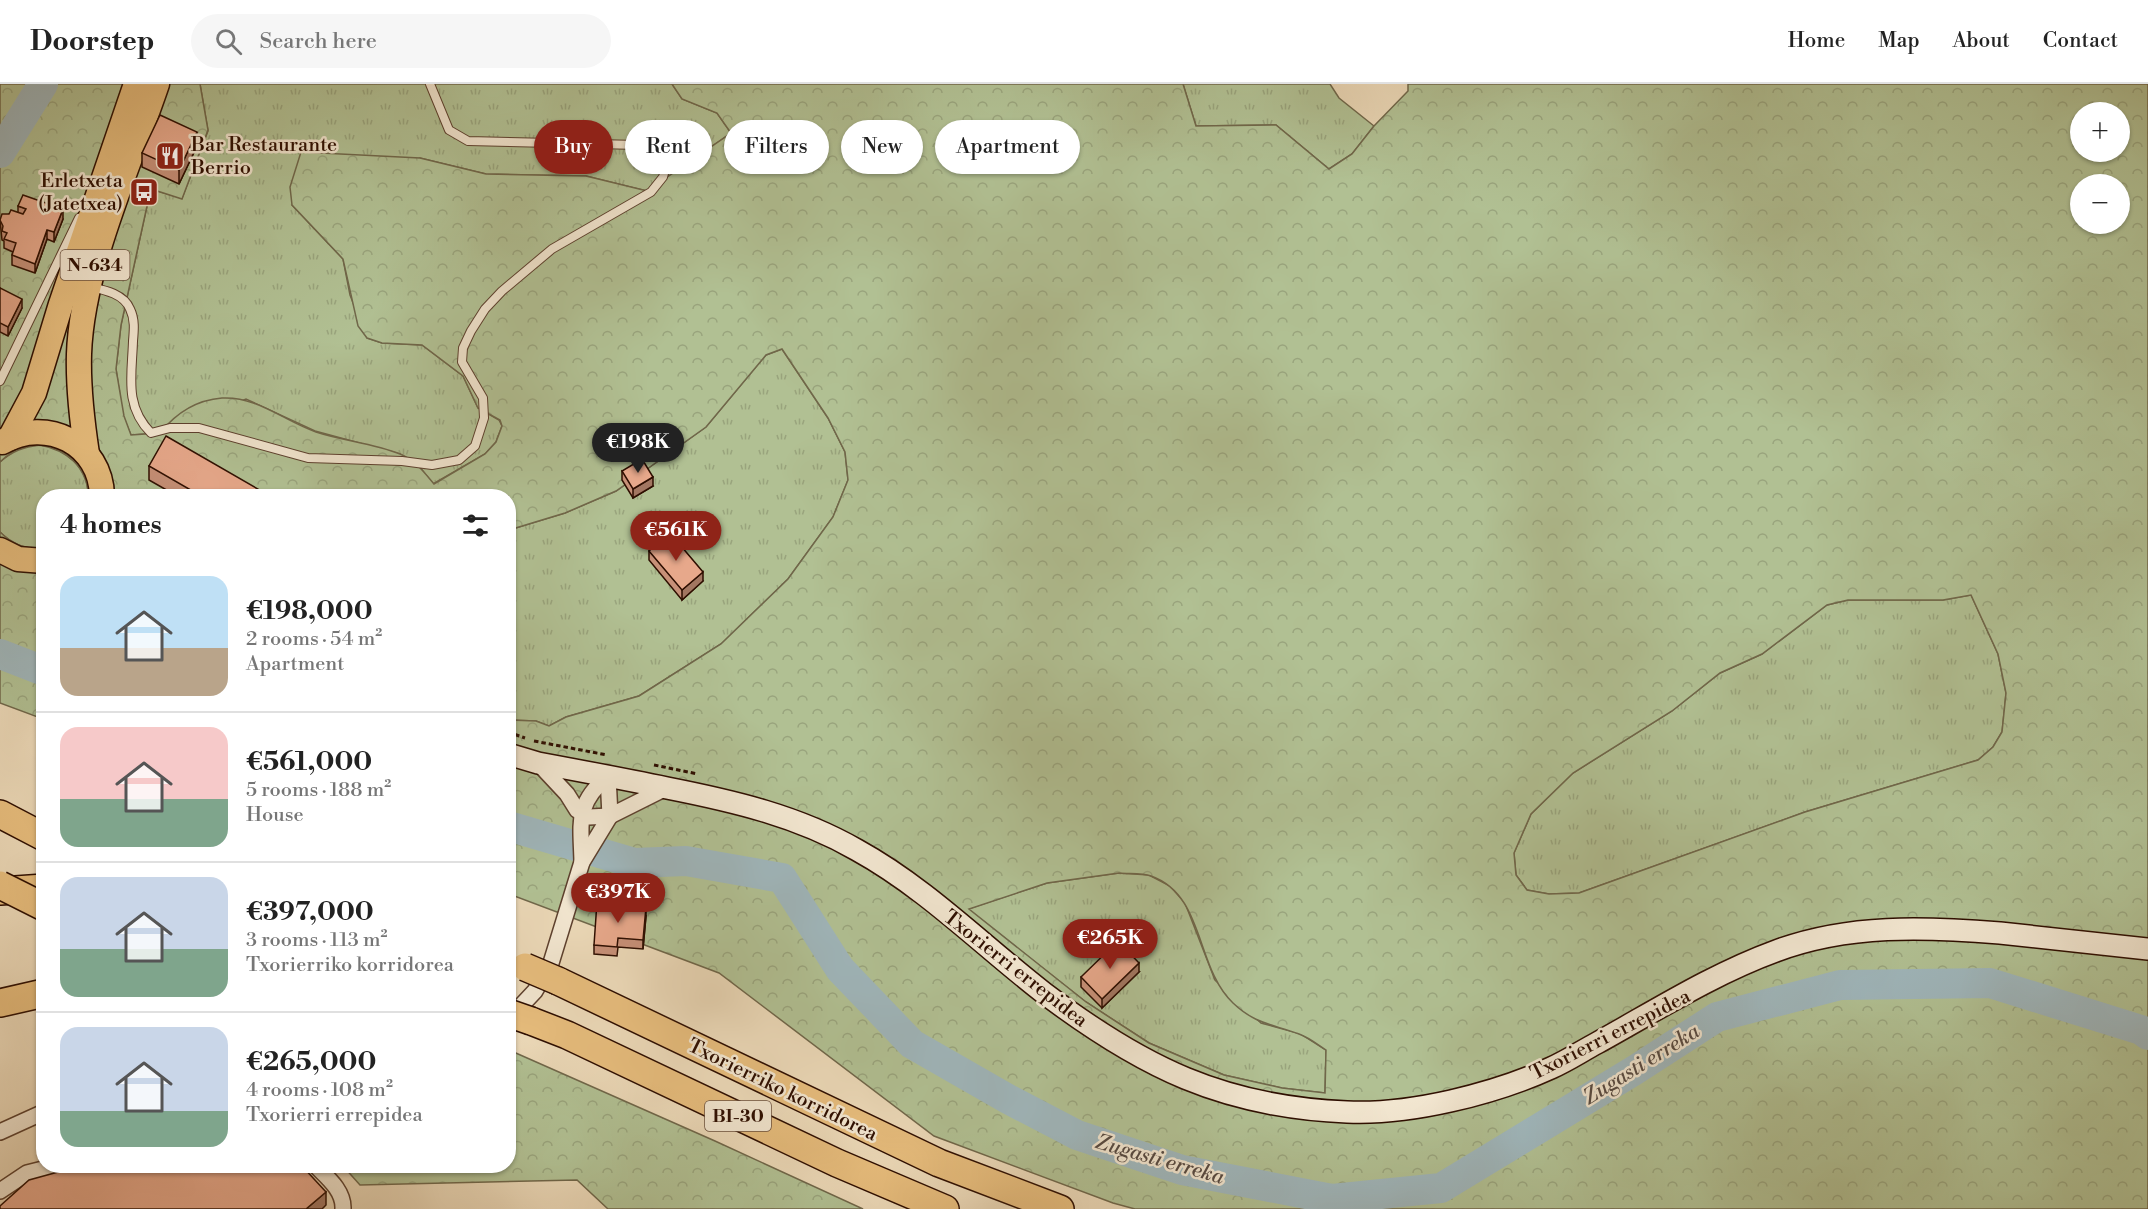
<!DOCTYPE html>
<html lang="en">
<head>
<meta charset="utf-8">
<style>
	:root { --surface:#fff; --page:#f6f6f6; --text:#222; --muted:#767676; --line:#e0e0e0; --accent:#8f2418 }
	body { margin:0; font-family:"Libre Bodoni",serif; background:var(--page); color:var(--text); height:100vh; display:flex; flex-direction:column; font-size:22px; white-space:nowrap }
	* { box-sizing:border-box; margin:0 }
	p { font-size:20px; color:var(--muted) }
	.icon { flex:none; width:33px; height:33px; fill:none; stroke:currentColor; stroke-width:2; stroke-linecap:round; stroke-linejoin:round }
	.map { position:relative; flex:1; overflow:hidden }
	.drawer { position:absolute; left:36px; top:405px; width:480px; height:684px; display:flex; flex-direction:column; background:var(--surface); border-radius:24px; box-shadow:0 2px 4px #0004 }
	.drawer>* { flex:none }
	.banner { position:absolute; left:534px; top:36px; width:570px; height:54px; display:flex; gap:12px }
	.tools { position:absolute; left:2070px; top:18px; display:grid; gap:12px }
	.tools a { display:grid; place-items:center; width:60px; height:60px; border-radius:50%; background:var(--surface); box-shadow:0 2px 4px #0004; font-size:30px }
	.price { position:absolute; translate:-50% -51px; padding:0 14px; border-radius:21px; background:var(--accent); color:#fff; font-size:20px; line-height:39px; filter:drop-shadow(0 2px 3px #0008) }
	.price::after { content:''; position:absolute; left:50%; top:36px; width:18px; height:14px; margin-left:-9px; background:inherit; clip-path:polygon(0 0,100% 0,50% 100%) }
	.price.current { background:#222; color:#fff }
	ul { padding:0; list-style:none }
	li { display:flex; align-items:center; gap:18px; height:150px; padding:0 24px }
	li+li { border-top:2px solid var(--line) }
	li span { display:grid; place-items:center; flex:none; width:168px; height:120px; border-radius:18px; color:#555 }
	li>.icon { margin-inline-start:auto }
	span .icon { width:72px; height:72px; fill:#fffc; stroke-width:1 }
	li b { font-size:26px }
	h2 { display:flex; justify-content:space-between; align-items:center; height:72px; padding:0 24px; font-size:26px }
	.tag { padding:0 21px; border-radius:27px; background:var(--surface); box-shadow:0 2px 4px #0004; font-size:21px; line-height:54px }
	.tag.current { background:var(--accent); color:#fff }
	header { display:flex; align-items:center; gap:36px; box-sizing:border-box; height:84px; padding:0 30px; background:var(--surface); border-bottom:2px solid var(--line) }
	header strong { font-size:28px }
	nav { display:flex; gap:33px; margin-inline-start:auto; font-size:21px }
	.search { width:420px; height:54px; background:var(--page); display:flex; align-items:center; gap:15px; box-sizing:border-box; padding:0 21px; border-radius:33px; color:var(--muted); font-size:22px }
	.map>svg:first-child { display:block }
</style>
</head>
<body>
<header>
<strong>Doorstep</strong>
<div class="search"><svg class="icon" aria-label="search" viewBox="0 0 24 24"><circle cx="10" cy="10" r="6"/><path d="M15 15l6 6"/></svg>Search here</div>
<nav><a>Home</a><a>Map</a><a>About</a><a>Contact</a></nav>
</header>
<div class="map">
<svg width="2148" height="1125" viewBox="0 0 2148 1125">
	<defs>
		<pattern id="grass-tufts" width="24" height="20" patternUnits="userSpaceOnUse" patternTransform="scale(1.5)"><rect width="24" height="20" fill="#b1c093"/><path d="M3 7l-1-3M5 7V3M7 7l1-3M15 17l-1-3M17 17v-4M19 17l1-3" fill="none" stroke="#99a47d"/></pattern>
		<pattern id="forest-crowns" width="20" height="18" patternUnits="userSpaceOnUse" patternTransform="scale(1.5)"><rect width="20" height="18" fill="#b1c093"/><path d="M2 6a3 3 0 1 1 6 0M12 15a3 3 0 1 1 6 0" fill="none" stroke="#99a47d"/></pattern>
	</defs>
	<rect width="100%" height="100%" fill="#ebd8b7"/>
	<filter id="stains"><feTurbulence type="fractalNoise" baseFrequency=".00333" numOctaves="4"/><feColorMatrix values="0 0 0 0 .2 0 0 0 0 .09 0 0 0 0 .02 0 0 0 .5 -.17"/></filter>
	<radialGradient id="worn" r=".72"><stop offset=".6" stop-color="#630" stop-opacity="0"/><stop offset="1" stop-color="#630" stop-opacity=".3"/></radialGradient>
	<g fill="url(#grass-tufts)" stroke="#70674a" stroke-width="1.5">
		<path d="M200,0H672L682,15L717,29L731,49L647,107L586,92L486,90L420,74L292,121L343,175L350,211L367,254L382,259L422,261L463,292L478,324L499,336L502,342L496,358L485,370L433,400L420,383L400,370L315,347L246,315L160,349L131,351L123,332L116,285L121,241L147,122L154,106L182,114L208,47Z"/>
		<path d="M1183,0H1330L1339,14L1374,42L1352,70L1329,85L1276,41L1196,42Z"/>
		<path d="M782,265L828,334L845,368L848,396L833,433L788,495L721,560L639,612L566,633L549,642L536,637L509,636V446L565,429L616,407L706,343L766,271Z"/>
		<path d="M40,361C66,366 89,383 88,412H44L43,464C26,466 12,460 0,448V378C13,367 23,363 40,361Z"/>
		<path d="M1971,511L1998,570L2006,609L2002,648L1993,663L1978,676L1805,728L1579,809L1549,810L1527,806L1516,791L1514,769L1531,730L1573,689L1672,627L1720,589L1762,570L1827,521L1848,516H1943Z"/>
		<path d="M1119,789L1149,791L1170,802L1185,819L1215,896L1261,939L1301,950L1326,966L1325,1009L1282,1004L1224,991L1149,959L1086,918L968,825L1047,799Z"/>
	</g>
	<g fill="url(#forest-crowns)" stroke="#70674a" stroke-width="1.5" fill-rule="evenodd">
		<path d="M0,0H200L208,46L182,115L154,106L147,122L121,241L116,285L124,332L131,351L160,349C176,329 196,316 222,314C257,312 284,337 316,348C343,357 373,359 400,370C415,376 424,388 434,400L485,370L496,358L502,342L500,336L478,324L463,292L422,261L382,259L367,254L358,242L343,175L292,121L290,103L301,68L420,74L486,90L586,92L647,107L731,49L717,29L682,15L672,0H1183L1196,42L1276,41L1329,85L1352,70L1374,42L1408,7V0H2148V1125H1135L1113,1119L934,1052L719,889L509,810V636L536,637L549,642L566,633L639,612L721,560L788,495L833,433L848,396L845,368L828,334L782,265L766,271L706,343L616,407L565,429L509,446L508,412H88C89,380 55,354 24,363C14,366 7,371 0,378ZM2080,28H2120V68H2080ZM2080,100H2120V140H2080ZM1971,511L1998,570L2006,609L2002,648L1993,663L1978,676L1805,728L1579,809L1549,810L1527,806L1516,791L1514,769L1531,730L1573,689L1672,627L1720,589L1762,570L1827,521L1848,516H1943ZM1119,789C1129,790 1142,789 1151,792C1205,811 1195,883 1233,919C1255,940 1272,940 1299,950C1308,953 1317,960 1326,966L1325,1009L1282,1004L1224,991L1149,959L1086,918L969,825L1047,799Z"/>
		<path d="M0,448C12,460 26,466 43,464V635L0,619Z"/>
		<path d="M509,966L715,1057L863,1125H608L577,1096L360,1101L343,1082H508Z"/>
	</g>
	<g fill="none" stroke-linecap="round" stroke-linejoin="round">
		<g stroke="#9fb6bb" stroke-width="30">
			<path d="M0,69L43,0"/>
			<path d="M0,570L44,587"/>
			<path d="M508,742L634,779L686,777L782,794L840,885L912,960L1008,1015L1077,1051L1182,1086L1332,1115L1441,1104L1635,986L1717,933L1840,901L1990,899L2141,946L2148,951"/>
		</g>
		<g stroke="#5d402e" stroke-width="10">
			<g id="service">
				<path d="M91,203C105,206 124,210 130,225C135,235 134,246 133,257C132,291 124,322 151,349L170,344H199L308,374L402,377L432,381L459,376L475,362L484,334L483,314L462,278L463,264L471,247L485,225L502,207L552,165L651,108L663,93L669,72L665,66L639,61L468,57L449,46L430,0"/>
				<path d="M0,297L79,134"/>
			</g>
		</g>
		<g stroke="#5d402e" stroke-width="18">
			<g id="minor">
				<path d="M538,679L567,710L577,726L589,733L610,732L666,704"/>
				<path d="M582,778C581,738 575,720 608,692"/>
				<path d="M508,932L520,923L535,907L551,879L582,778L610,732L608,692"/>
				<path d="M0,1048L44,1028"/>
				<path d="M316,1082C328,1094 344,1107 343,1125"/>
				<path d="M0,1107L27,1089L55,1082"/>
			</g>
		</g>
		<g stroke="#2e0e00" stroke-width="24">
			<path id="secondary" d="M508,670L538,679C581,687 624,695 667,704C733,717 798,732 857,766C926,804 982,861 1044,909C1142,983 1223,1023 1347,1028C1410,1031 1494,1010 1551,984C1567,977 1582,967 1597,959C1655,927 1713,890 1776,867C1848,840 1925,843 2000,849C2050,854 2099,860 2148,865"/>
		</g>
		<g stroke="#2e0e00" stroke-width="27">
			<g id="trunk">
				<path d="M10,354L34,309L61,220L136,0"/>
				<path d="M2,358C47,332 101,360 102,412"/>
				<path d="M87,370C82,337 78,304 79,270C82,183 129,83 157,0"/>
				<path d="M0,466L18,475L44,477"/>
			</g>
		</g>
		<g stroke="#2e0e00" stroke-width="30">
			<g id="motorway">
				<path d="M0,730L44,753"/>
				<path d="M0,807L44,804"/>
				<path d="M558,897L939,1079L1060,1125"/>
				<path d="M0,919L44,909"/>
				<path d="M531,937L567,951L837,1079L945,1125"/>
			</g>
		</g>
		<g stroke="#2e0e00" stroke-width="3" stroke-dasharray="4.5 3" stroke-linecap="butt">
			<path d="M508,648L525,654"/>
			<path d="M534,657L607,671"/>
			<path d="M654,681L698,690"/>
		</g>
		<use href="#service" stroke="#f2e6d0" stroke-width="8"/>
		<use href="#minor" stroke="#f2e6d0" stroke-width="15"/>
		<use href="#secondary" stroke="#f2e6d0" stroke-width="21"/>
		<use href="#trunk" stroke="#e6bc7c" stroke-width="24"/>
		<use href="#motorway" stroke="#e6bc7c" stroke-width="27"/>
		<g stroke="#2e0e00" stroke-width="30" stroke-linecap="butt">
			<g id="motorway-bridge">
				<path d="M0,801L44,823"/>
				<path d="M525,883L558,897"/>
				<path d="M508,929L531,937"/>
			</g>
		</g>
		<use href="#motorway-bridge" stroke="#e6bc7c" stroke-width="27"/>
	</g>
	<g fill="#c79078" stroke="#2e0e00" stroke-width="1.5">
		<path d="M197,62L179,100L142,83V69Z"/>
		<path d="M18,122L63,135L54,158L47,155L35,189L12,181V171L13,168L4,164V157L2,156L0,136L9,130L18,129Z"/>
		<path d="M0,204L22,224L8,252L0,248Z"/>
		<path d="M149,382L270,412H177L149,396Z"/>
		<path d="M622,387L653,402L633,414L622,396Z"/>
		<path d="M649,467L703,497L682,516L649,476Z"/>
		<path d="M646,832L643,865L618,863L617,872L594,870V861Z"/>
		<path d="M1139,888L1102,924L1081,903V893Z"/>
	</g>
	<g fill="#a27661" stroke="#2e0e00" stroke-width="1.5">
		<path d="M197,48V62L179,100V86Z"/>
		<path d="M63,125V135L54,158V148Z"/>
		<path d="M47,146V155L35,189V180Z"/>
		<path d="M22,215V224L8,252V243Z"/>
		<path d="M653,393V402L633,414V405Z"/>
		<path d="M703,488V497L682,516V506Z"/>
		<path d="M646,823V832L643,865V856Z"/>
		<path d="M1139,879V888L1102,924V915Z"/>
		<path d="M326,1108V1121L322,1125H306Z"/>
	</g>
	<g fill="#e7a88b" stroke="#2e0e00" stroke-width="1.5">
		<path d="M160,31L197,48L179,86L142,69Z"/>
		<path d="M23,111L63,125L54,148L47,146L35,180L12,171L16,159L4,155L7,149L2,147L3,142L0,136L2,130H9L11,126L23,130L26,125L18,122Z"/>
		<path d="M0,204L22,215L8,243L0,239Z"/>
		<path d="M166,352L270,412H201L149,382Z"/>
		<path d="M642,375L653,393L633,405L622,387Z"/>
		<path d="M670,449L703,488L682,506L649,467Z"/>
		<path d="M597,818L646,823L643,856L618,854L617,863L594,861Z"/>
		<path d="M1118,857L1139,879L1102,915L1081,893Z"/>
		<path d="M80,1082H302L326,1108L306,1125H0V1122L29,1096Z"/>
	</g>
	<defs>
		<g id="restaurant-square" transform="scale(1.5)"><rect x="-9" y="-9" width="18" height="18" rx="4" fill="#8f2418" stroke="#f2e6d0"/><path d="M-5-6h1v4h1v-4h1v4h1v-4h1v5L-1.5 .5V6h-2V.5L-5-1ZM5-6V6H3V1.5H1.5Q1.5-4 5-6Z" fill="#fff"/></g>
		<g id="bus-square" transform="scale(1.5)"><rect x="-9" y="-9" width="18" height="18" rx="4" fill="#8f2418" stroke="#f2e6d0"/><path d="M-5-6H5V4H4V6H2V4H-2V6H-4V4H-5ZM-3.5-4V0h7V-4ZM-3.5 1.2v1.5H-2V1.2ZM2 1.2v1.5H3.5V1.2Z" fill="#fff"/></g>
	</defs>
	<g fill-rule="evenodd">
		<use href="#restaurant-square" x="170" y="72"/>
		<use href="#bus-square" x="144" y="108"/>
	</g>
	<g text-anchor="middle" stroke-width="5" stroke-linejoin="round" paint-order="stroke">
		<g fill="#f2e6d0" stroke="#694f3e" stroke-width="1.5">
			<rect x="60.5" y="166" width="69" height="30" rx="4.5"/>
			<rect x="705" y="1017" width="66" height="30" rx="4.5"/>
		</g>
		<g font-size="18" font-weight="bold" fill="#2e0e00">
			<text x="95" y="187">N-634</text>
			<text x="738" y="1038">BI-30</text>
		</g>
		<g font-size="20" fill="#2e0e00" stroke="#f2e6d0" text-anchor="start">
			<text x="191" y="67">Bar Restaurante<tspan x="191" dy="23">Berrio</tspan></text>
			<text x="123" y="103" text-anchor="end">Erletxeta<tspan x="123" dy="23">(Jatetxea)</tspan></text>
		</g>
		<g font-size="20" fill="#2e0e00" stroke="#f2e6d0">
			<text transform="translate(1016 884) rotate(38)" y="7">Txorierri errepidea</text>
			<text transform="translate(1610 950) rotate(-27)" y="7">Txorierri errepidea</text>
			<text transform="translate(783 1005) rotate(26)" y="7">Txorierriko korridorea</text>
		</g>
		<g font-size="21" font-style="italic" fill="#564941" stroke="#f2e6d0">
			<text transform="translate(1641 980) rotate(-32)" y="7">Zugasti erreka</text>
			<text transform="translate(1160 1075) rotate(16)" y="7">Zugasti erreka</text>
		</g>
	</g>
	<rect width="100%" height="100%" filter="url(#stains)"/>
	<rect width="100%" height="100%" fill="url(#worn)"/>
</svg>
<div class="tools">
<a>+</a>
<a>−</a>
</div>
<b class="price current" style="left:638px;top:390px">€198K</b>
<b class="price" style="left:676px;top:478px">€561K</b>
<b class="price" style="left:618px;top:840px">€397K</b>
<b class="price" style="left:1110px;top:886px">€265K</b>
<div class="banner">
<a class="tag current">Buy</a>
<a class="tag">Rent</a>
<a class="tag">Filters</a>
<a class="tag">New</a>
<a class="tag">Apartment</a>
</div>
<section class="drawer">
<h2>4 homes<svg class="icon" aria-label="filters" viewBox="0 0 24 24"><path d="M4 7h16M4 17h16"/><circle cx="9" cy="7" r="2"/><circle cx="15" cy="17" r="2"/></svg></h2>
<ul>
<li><span style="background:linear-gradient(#bfe0f5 60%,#b9a48a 0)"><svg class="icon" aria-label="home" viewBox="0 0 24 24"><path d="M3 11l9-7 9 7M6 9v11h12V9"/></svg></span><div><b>€198,000</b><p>2 rooms · 54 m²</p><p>Apartment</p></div></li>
<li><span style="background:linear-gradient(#f6c9c9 60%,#7fa58c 0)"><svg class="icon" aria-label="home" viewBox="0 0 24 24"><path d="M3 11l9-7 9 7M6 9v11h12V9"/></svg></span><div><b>€561,000</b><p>5 rooms · 188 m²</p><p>House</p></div></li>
<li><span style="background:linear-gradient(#c9d6e8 60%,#7fa58c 0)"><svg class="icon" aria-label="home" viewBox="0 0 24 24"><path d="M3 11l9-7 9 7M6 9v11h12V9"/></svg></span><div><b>€397,000</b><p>3 rooms · 113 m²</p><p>Txorierriko korridorea</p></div></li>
<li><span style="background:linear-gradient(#c9d6e8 70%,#7fa58c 0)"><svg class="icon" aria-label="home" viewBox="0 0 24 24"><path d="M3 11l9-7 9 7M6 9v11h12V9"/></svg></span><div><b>€265,000</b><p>4 rooms · 108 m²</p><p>Txorierri errepidea</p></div></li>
</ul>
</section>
</div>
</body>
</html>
